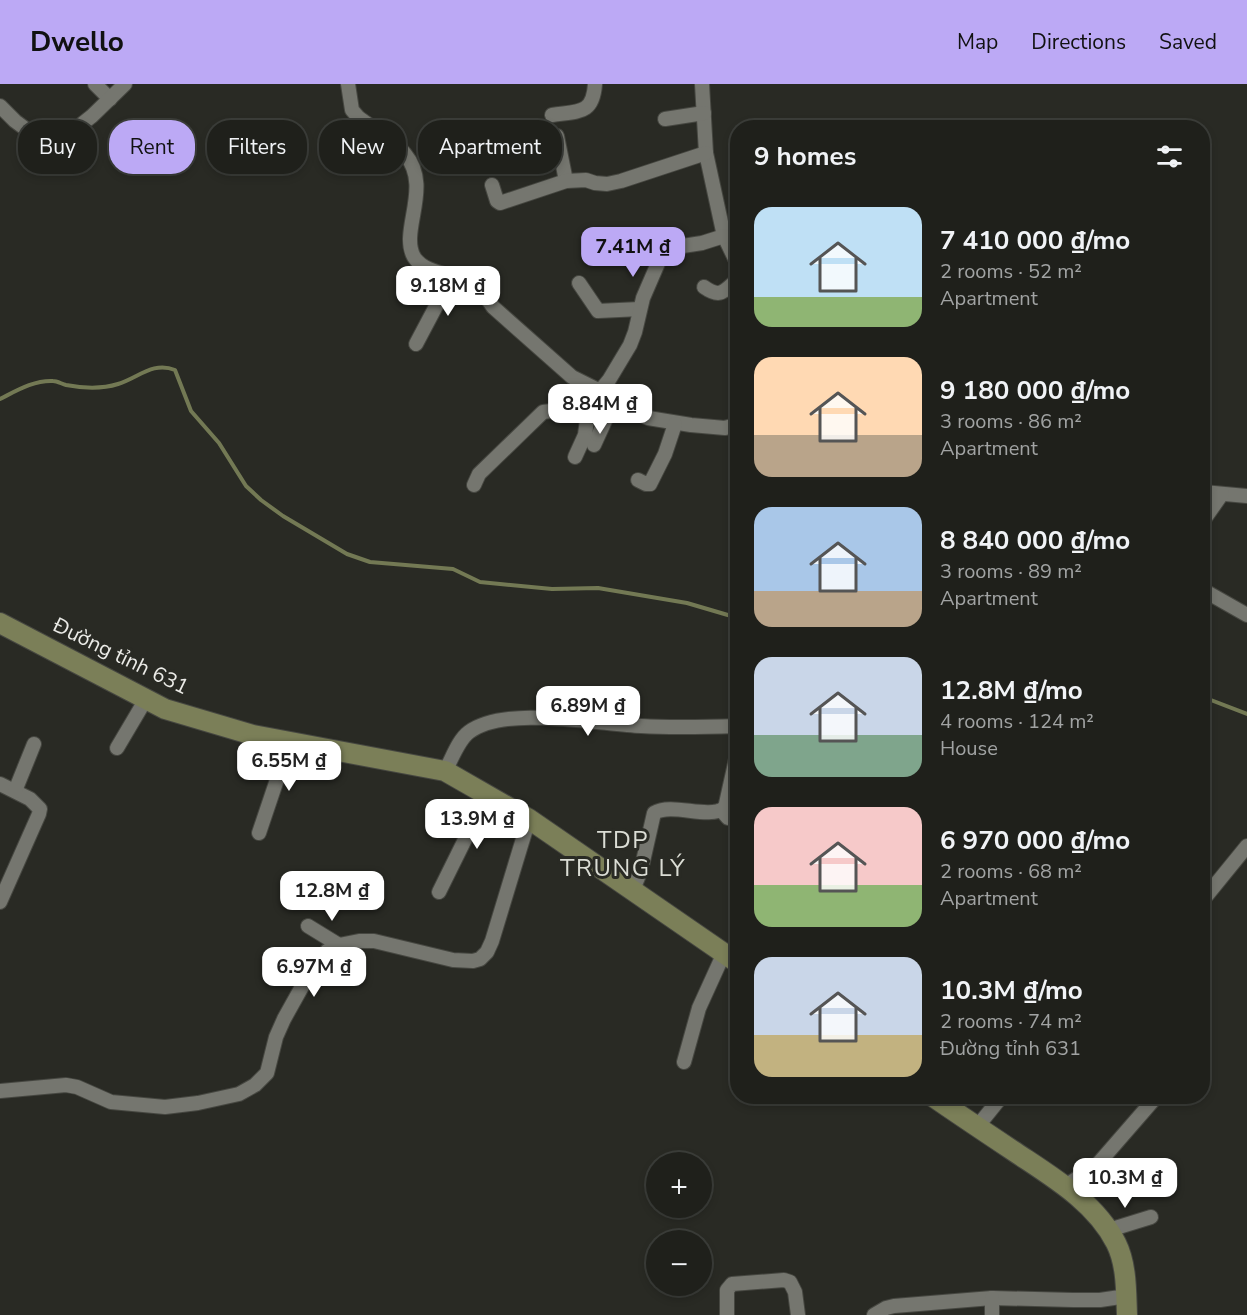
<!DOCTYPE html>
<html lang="en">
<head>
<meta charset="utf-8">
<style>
	:root { --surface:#1f201b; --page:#2c2d28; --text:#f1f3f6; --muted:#a1a3a3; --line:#3c3e3a; --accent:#bca9f5 }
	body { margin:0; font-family:"Nunito Sans",sans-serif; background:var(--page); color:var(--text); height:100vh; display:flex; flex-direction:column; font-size:22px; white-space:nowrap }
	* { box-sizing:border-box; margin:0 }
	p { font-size:20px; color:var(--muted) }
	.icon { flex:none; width:33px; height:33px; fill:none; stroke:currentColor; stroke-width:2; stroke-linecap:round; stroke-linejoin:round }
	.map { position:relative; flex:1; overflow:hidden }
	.sheet { position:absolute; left:730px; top:36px; width:480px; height:984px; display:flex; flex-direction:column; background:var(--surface); border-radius:24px; box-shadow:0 3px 9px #0003,0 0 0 2px var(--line) }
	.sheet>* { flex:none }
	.guide { position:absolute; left:18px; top:36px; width:570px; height:54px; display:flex; gap:12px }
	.buttons { position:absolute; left:646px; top:1068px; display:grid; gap:12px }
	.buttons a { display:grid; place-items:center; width:66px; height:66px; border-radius:50%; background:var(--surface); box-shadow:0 3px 9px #0003,0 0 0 2px var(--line); font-size:30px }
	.price { position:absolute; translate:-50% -51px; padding:0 14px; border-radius:12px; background:#fff; color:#222; font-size:20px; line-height:39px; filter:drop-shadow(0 2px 3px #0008) }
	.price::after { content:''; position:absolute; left:50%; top:36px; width:18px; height:14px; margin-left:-9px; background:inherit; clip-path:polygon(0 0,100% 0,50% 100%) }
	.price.active { background:var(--accent); color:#111 }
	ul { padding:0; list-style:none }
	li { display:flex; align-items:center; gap:18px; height:150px; padding:0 24px }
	li span { display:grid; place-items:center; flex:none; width:168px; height:120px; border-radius:18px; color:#555 }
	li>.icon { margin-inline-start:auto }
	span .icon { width:72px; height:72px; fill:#fffc; stroke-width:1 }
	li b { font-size:26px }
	h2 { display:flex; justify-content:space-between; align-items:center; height:72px; padding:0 24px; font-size:26px }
	.pill { padding:0 21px; border-radius:24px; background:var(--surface); box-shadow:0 3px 9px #0003,0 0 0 2px var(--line); font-size:21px; line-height:54px }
	.pill.active { background:var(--accent); color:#111 }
	header { display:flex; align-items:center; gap:36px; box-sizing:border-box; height:84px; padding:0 30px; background:var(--accent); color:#111 }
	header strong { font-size:28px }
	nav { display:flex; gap:33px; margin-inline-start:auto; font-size:21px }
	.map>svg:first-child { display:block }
</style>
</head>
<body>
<header>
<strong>Dwello</strong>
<nav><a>Map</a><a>Directions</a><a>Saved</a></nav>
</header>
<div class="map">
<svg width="1247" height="1231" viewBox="0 0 1247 1231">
	<rect width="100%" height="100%" fill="#292a24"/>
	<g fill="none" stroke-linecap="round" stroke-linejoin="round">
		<g stroke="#737954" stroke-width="4">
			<path d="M0,315C16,307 34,296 53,297C57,297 62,300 66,301C82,304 102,305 118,300C138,294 153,277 175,286L191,327L219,359L246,402L261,416L283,432L347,470L370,478L453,485L480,498L552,505L598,504L687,519L738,534"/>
			<path d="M1203,613L1247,630"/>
		</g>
		<g stroke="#464741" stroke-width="16">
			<g id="minor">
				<path d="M95,0L110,15"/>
				<path d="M348,0L352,26L358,33C372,44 395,57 405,70C433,103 399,147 414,173C426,192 458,189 475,202C483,207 488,216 493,223L572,293L602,308L629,326L648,334L691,341L725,344L735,341L738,338"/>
				<path d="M702,0L706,69L724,152L738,181"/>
				<path d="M0,22L15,37L50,63H53L92,32L125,0"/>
				<path d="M552,31C578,27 593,31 595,0"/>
				<path d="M665,35L704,29"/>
				<path d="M557,52L566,97"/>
				<path d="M492,101L497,117L500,119L566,97L586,96L595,99L607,100L621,97L706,69"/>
				<path d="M579,199L598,227L640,225"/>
				<path d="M704,203C721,215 724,207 738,195"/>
				<path d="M416,260L452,192"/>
				<path d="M594,361L614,317"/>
				<path d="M575,373L585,351L589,320"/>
				<path d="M638,396L646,400H650L665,370L675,340"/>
				<path d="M474,401L479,390L543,328L583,323L589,320L609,296L630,261L635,248L643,214L662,170L676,163L702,159L724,152"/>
				<path d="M1203,408L1247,412"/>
				<path d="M1203,437L1222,410"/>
				<path d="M1203,506L1247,531"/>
				<path d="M117,664L146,615"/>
				<path d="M445,687C452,675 458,656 469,648C505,621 598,640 641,642C674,644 706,643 738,642"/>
				<path d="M0,700L30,715L40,725L39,730L0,818"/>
				<path d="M15,707L34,660"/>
				<path d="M721,726L728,734L738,736"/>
				<path d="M259,749L290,657"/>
				<path d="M633,806L641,786L654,729C673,718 707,736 725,724L738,666"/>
				<path d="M439,808L487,711"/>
				<path d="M1203,816L1247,762"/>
				<path d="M308,842L339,861"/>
				<path d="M272,877L308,891"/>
				<path d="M684,978L699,924L724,869"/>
				<path d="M0,1007L66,1001L77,1003L111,1018L165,1023L198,1019L239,1010L255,1001L267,989L276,953L284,935L313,883L327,867L339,861L359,857H374L453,876L473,877L480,875L487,868L492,857L529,735"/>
				<path d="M977,1043L1002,1012"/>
				<path d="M1064,1103L1097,1081L1157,1012"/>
				<path d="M1109,1146L1151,1133"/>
				<path d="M727,1231V1206L732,1200L784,1196L790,1198L795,1208L798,1231"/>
				<path d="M874,1231L886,1224L894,1222L992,1214L1073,1216H1100L1127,1212"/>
				<path d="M992,1231V1214"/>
			</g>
		</g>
		<g stroke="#464741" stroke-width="22">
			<g id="secondary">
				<path d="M0,539L165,625L253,651L445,687L529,735L738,879"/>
				<path d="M932,1012C958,1030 985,1048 1012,1066C1049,1091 1095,1117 1116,1159C1127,1181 1126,1208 1127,1231"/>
			</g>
		</g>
		<use href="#minor" stroke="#75766f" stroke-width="14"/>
		<use href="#secondary" stroke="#7b7f58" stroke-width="20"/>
	</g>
	<g text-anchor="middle" stroke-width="6" stroke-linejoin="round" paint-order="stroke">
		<g font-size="21" fill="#ebebe7" stroke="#292a24">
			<text transform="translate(121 572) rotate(26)" y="7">Đường tỉnh 631</text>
		</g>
		<g font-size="24" letter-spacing="1.5" fill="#dbddd5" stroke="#292a24">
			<text x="623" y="764">TDP<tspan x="623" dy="28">TRUNG LÝ</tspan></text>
		</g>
	</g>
</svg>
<div class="buttons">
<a>+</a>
<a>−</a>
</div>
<b class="price active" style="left:633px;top:194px">7.41M ₫</b>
<b class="price" style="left:448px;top:233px">9.18M ₫</b>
<b class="price" style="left:600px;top:351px">8.84M ₫</b>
<b class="price" style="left:588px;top:653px">6.89M ₫</b>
<b class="price" style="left:289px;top:708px">6.55M ₫</b>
<b class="price" style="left:477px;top:766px">13.9M ₫</b>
<b class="price" style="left:332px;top:838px">12.8M ₫</b>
<b class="price" style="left:314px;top:914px">6.97M ₫</b>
<b class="price" style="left:1125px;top:1125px">10.3M ₫</b>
<div class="guide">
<a class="pill">Buy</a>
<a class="pill active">Rent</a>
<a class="pill">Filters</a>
<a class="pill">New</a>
<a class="pill">Apartment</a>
</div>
<section class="sheet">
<h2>9 homes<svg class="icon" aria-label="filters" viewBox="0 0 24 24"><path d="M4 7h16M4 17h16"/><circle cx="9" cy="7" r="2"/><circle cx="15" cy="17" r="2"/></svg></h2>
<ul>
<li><span style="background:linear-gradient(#bfe0f5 75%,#8fb573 0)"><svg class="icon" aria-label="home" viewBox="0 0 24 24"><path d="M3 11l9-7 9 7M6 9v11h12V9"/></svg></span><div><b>7 410 000 ₫/mo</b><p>2 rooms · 52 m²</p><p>Apartment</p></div></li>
<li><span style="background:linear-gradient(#ffd9b3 65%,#b9a48a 0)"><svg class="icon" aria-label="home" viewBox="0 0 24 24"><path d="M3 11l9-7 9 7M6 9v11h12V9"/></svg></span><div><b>9 180 000 ₫/mo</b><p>3 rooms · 86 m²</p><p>Apartment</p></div></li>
<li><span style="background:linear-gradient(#a9c7e8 70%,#b9a48a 0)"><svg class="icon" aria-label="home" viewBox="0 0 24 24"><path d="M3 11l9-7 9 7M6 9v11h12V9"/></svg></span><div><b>8 840 000 ₫/mo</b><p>3 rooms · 89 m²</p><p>Apartment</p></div></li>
<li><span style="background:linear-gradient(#c9d6e8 65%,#7fa58c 0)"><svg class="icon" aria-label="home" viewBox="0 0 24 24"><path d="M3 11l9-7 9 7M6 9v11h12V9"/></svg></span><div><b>12.8M ₫/mo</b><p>4 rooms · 124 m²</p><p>House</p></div></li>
<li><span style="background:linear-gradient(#f6c9c9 65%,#8fb573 0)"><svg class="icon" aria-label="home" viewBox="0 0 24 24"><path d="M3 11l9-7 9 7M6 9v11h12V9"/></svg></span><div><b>6 970 000 ₫/mo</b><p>2 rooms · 68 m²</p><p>Apartment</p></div></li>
<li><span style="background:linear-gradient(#c9d6e8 65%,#c2b280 0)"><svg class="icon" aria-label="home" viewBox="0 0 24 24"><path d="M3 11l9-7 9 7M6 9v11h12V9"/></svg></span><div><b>10.3M ₫/mo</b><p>2 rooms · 74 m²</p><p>Đường tỉnh 631</p></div></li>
</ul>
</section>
</div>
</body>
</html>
